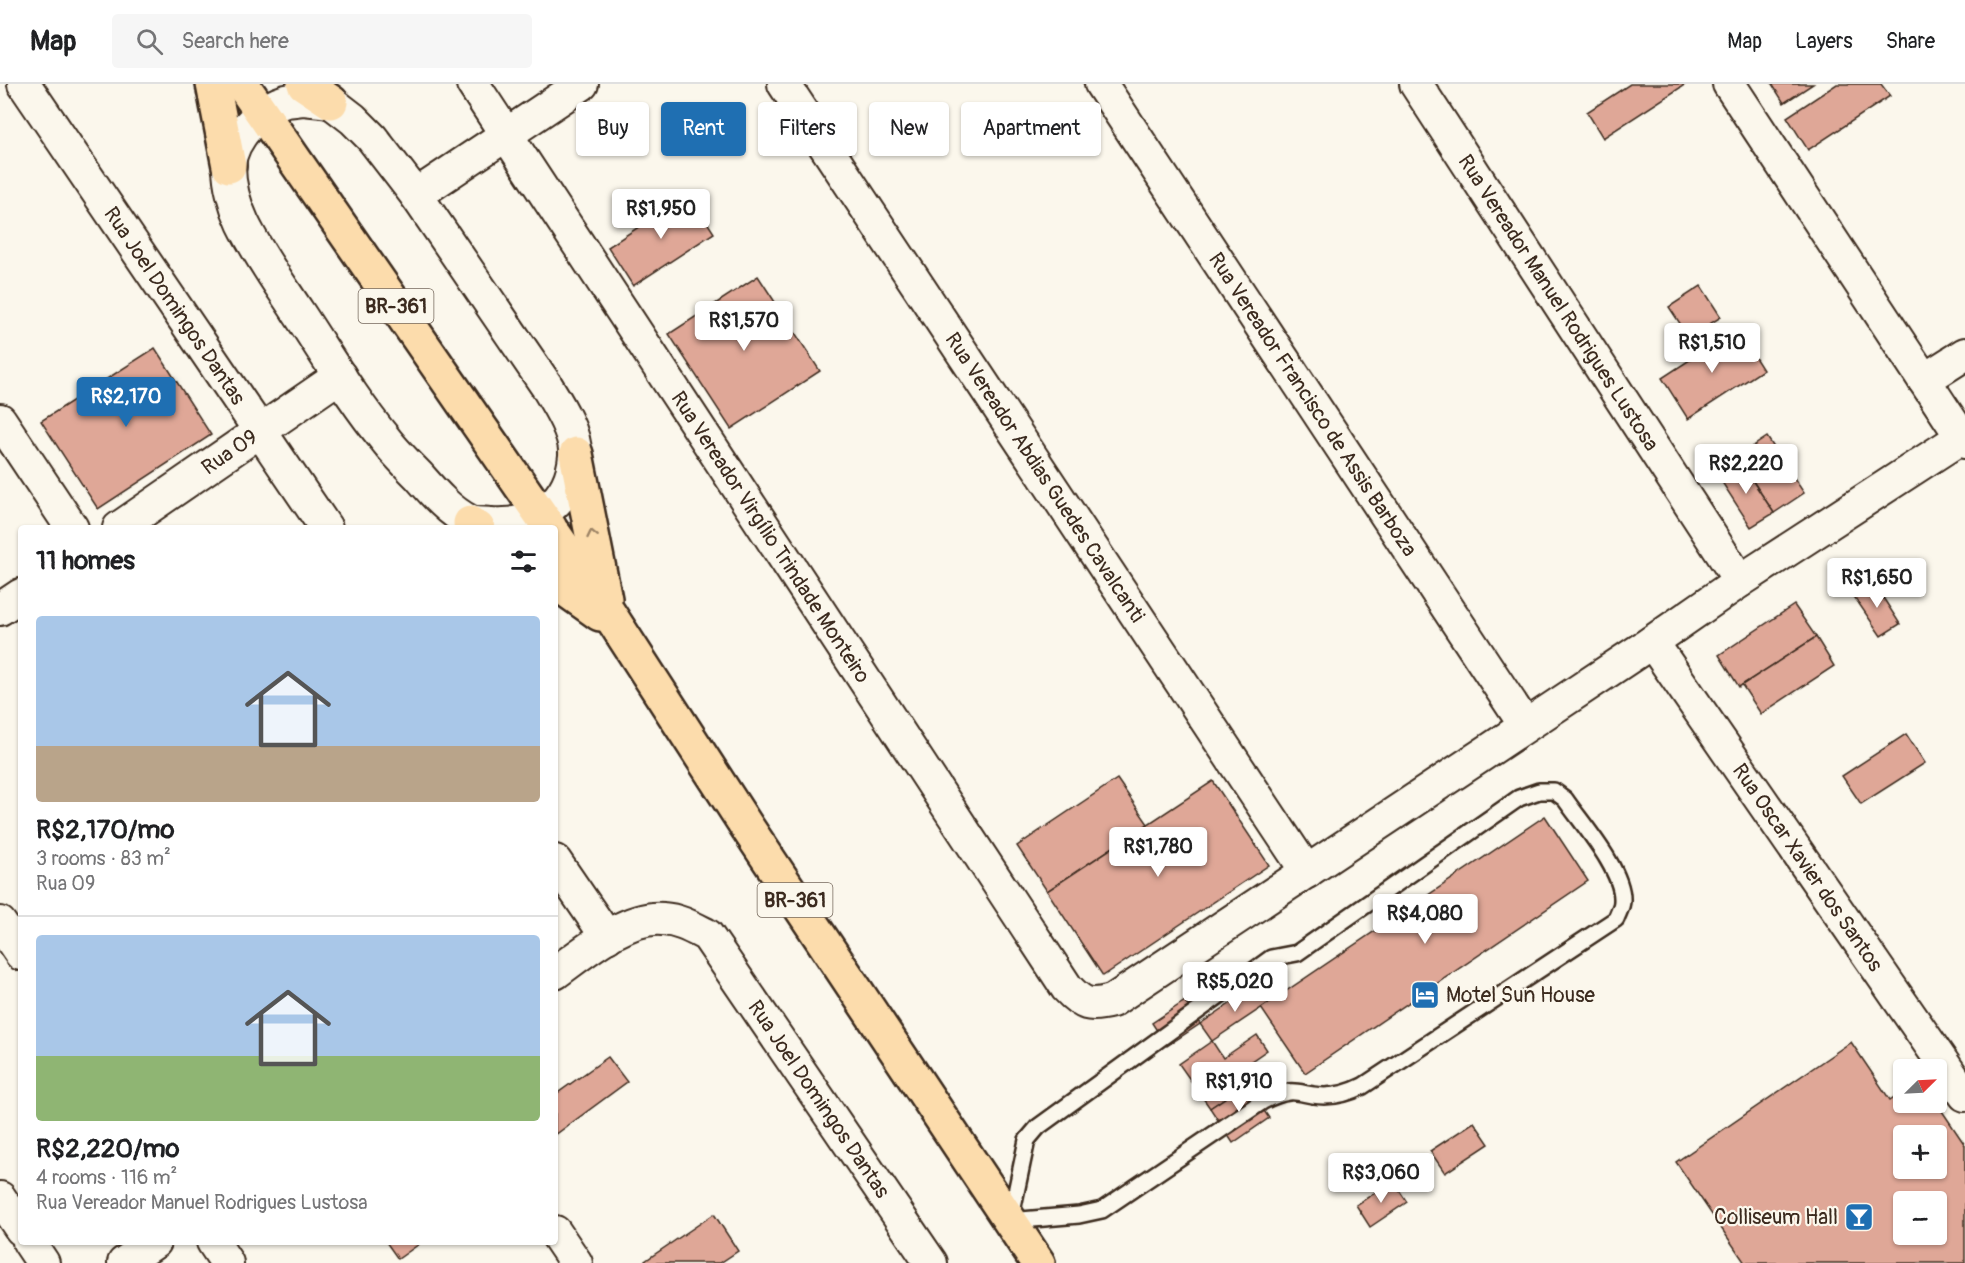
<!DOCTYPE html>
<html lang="en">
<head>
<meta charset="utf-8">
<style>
	:root { --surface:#fff; --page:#f6f6f6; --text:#202124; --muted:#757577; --line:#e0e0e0; --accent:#1f6fb2 }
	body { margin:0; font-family:Pangolin,sans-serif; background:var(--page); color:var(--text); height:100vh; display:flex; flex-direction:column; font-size:22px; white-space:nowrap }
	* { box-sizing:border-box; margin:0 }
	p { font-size:20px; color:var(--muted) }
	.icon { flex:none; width:33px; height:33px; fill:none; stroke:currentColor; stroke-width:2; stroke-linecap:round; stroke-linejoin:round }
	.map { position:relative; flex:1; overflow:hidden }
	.panel { position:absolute; left:18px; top:441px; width:540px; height:720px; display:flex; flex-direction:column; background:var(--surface); border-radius:6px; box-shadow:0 2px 4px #0004 }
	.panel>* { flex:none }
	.hud { position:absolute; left:576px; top:18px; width:570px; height:54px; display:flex; gap:12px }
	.needle { width:39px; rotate:66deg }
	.buttons { position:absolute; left:1893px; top:975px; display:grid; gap:12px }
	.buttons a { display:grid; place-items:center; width:54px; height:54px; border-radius:6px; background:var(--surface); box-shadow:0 2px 4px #0004; font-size:30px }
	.price { position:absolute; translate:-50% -51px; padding:0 14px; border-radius:6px; background:#fff; color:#222; font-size:20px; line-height:39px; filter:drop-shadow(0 2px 3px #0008) }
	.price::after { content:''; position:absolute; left:50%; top:36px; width:18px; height:14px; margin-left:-9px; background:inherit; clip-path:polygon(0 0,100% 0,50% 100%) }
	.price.current { background:var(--accent); color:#fff }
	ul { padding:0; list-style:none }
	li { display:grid; align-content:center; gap:12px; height:318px; padding:0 18px }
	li+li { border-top:2px solid var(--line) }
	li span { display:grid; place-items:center; height:186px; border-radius:6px; color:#555 }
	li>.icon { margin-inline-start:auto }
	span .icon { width:108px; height:108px; fill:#fffc; stroke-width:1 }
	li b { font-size:26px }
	h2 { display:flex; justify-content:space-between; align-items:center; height:72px; padding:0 18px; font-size:26px }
	.tag { padding:0 21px; border-radius:6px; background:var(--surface); box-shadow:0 2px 4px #0004; font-size:21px; line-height:54px }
	.tag.current { background:var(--accent); color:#fff }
	header { display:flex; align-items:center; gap:36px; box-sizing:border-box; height:84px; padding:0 30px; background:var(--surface); border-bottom:2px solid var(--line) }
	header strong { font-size:28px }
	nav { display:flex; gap:33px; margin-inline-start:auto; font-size:21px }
	.search { width:420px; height:54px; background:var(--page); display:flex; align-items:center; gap:15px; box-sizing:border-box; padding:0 21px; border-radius:6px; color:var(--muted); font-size:22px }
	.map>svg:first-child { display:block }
</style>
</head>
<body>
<header>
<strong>Map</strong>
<div class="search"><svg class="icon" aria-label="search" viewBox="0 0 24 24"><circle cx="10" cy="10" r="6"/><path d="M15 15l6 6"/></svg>Search here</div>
<nav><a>Map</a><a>Layers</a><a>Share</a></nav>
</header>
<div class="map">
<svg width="1965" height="1179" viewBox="0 0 1965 1179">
	<rect width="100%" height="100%" fill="#fbf7ec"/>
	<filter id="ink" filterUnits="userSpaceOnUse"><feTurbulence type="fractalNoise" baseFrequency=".0167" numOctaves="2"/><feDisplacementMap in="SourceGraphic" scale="12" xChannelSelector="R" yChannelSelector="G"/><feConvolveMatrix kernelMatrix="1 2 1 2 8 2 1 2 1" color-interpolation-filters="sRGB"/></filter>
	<g filter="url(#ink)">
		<g fill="#dfa797" stroke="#3b2a1e" stroke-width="1.5" fill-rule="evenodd">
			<path d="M1630,0H1686L1603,54L1587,28Z"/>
			<path d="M1772,0H1813L1784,19Z"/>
			<path d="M1837,0H1881L1890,12L1808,66L1787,33Z"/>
			<path d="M689,110L714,149L633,202L608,163Z"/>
			<path d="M758,192L820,287L731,345L669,250Z"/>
			<path d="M1701,202L1721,233L1689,253L1669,223Z"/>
			<path d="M1737,245L1763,286L1688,335L1662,294Z"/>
			<path d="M155,264L211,351L98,425L41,337Z"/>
			<path d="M1767,353L1804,409L1774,429L1737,373Z"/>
			<path d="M1740,378L1774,429L1751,443L1718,392Z"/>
			<path d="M1873,498L1900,540L1881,552L1853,511Z"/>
			<path d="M1794,521L1816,553L1739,603L1719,571Z"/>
			<path d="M1816,553L1834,582L1761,630L1742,601Z"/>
			<path d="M1906,650L1925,679L1861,720L1842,692Z"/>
			<path d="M1117,695L1148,740L1047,807L1017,762Z"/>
			<path d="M1213,697L1269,781L1103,892L1047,807Z"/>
			<path d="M1545,732L1588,797L1305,989L1261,924Z"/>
			<path d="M1258,901L1270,918L1212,957L1200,940Z"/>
			<path d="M1185,917L1200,940L1167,962L1152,939Z"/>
			<path d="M1257,951L1267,966L1234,989L1243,1002L1210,1024L1179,980L1212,957L1223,974Z"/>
			<path d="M1851,958L1890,1016L1904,1006V1018H1936L1965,1061V1179H1745L1676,1078ZM1904,1052H1936V1084H1904ZM1904,1118H1936V1150H1904Z"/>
			<path d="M608,973L627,998L555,1051V1011Z"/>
			<path d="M1246,1000L1269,1034L1233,1059L1210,1024Z"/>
			<path d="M1474,1038L1489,1060L1445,1089L1430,1067Z"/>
			<path d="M1393,1097L1407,1118L1370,1143L1356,1121Z"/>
			<path d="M714,1130L738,1167L720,1179H642Z"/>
			<path d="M386,1158H422L398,1175Z"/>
		</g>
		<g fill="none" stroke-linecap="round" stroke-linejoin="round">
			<g stroke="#3b2a1e" stroke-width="20">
				<path id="lane" d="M1539,707H1554L1565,715C1582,740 1624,787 1622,817C1622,823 1618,829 1616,835L1363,1002C1347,1010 1331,1014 1313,1011C1305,1010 1297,1007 1289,1008C1280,1009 1271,1013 1263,1017L1102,1126L1079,1131L1010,1137L1027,1056L1038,1043L1271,874L1297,869L1519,714Z"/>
			</g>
			<g stroke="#3b2a1e" stroke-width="36">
				<g id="street">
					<path id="s1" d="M24,0L326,444"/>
					<path id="s2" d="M473,0L1067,904C1083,921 1089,923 1112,917L1652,558L1740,497L1962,353"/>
					<path id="s3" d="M784,0L1307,788"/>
					<path id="s4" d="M1101,0L1525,641"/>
					<path id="s5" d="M1416,0L1740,497"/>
					<path d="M1729,0L1965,358"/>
					<path d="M304,15L331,18L353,35L372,54L416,111L546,301C557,319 577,350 575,372C571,418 536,443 491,440C484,439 475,440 469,437C449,427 433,408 419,392C407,380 395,368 385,355C352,315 326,270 298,228C279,199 258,170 243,139C235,122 229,100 229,82C231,54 259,25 286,17C292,16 298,16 304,15Z"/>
					<path d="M416,111L582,0"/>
					<path d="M1924,296L1965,270"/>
					<path d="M0,336L72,444"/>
					<path id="s6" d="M119,444L340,292"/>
					<path d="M0,525L21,511"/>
					<path id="s7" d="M1652,558L1965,1011"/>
					<path d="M555,777L607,853"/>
					<path d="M0,839L21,870"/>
					<path id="s8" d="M555,889C583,869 627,831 663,835C679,836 693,844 707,851L931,1179"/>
					<path d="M0,1114L21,1145"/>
					<path d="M555,1148L576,1179"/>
					<path d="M29,1158L43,1179"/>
					<path d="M213,1158L227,1179"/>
					<path d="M124,1179L155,1158"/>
				</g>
			</g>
			<g stroke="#3b2a1e" stroke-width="38">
				<g id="primary">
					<path d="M213,0L229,82"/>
					<path d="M242,0L550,444"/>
					<path d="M304,0L331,18"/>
					<path d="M576,370L605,515"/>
					<path d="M470,439L478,444"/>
					<path d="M555,451L608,528L747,743L1038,1179"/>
					<path d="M555,498L600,530"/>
				</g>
			</g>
			<use href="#lane" stroke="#fbf7ec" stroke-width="15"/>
			<use href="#street" stroke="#fbf7ec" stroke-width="32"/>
			<use href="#primary" stroke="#fcdcac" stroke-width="33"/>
		</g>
		<defs><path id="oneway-chevron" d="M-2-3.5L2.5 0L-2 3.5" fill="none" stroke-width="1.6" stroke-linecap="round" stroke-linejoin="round" transform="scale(1.5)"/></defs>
		<use stroke="#9c8365" href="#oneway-chevron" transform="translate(592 450) rotate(-102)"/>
	</g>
	<defs>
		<g id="hotel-square" transform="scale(1.5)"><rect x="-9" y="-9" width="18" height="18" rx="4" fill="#1f6fb2" stroke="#fbf7ec"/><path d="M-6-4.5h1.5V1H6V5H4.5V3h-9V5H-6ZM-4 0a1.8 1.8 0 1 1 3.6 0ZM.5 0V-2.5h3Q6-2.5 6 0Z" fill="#fff"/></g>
		<g id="bar-square" transform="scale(1.5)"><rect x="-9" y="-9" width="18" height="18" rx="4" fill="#1f6fb2" stroke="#fbf7ec"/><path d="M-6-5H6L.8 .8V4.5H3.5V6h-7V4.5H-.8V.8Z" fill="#fff"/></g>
	</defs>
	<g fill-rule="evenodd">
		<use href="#hotel-square" x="1425" y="911"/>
		<use href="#bar-square" x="1859" y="1133"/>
	</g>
	<g text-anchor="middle" stroke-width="4.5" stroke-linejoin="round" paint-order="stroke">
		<g fill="#fbf7ec" stroke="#75685c" stroke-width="1.5">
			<rect x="358.5" y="205" width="75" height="34" rx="4.5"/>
			<rect x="757.5" y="799" width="75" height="34" rx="4.5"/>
		</g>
		<g font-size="20" font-weight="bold" fill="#3b2a1e">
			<text x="396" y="229">BR-361</text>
			<text x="795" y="823">BR-361</text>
		</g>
		<g font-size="21" fill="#3b2a1e" stroke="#fbf7ec">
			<text dy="7" stroke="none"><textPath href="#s5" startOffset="261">Rua Vereador Manuel Rodrigues Lustosa</textPath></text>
			<text dy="7" stroke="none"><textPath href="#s1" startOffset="268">Rua Joel Domingos Dantas</textPath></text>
			<text dy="7" stroke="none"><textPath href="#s4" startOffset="384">Rua Vereador Francisco de Assis Barboza</textPath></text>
			<text dy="7" stroke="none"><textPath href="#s6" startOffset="134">Rua 09</textPath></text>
			<text dy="7" stroke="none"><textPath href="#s3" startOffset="472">Rua Vereador Abdias Guedes Cavalcanti</textPath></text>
			<text dy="7" stroke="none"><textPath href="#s2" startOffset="542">Rua Vereador Virgílio Trindade Monteiro</textPath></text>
			<text dy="7" stroke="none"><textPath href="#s7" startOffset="274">Rua Oscar Xavier dos Santos</textPath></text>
			<text dy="7" stroke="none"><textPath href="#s8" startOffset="369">Rua Joel Domingos Dantas</textPath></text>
		</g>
		<g font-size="21" fill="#3b2a1e" stroke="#fbf7ec" text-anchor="start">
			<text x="1446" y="918">Motel Sun House</text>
			<text x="1838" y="1140" text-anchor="end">Colliseum Hall</text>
		</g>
	</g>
</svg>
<div class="buttons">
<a><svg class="needle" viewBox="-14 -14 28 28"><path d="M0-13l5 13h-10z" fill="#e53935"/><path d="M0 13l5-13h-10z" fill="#757577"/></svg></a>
<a>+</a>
<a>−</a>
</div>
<b class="price" style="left:661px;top:156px">R$1,950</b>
<b class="price" style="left:744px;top:268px">R$1,570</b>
<b class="price" style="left:1712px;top:290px">R$1,510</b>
<b class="price current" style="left:126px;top:344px">R$2,170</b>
<b class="price" style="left:1746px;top:411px">R$2,220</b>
<b class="price" style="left:1877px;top:525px">R$1,650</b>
<b class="price" style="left:1158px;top:794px">R$1,780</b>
<b class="price" style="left:1425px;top:861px">R$4,080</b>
<b class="price" style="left:1235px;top:929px">R$5,020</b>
<b class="price" style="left:1239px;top:1029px">R$1,910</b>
<b class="price" style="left:1381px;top:1120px">R$3,060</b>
<div class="hud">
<a class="tag">Buy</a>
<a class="tag current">Rent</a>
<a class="tag">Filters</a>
<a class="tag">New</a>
<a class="tag">Apartment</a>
</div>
<section class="panel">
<h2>11 homes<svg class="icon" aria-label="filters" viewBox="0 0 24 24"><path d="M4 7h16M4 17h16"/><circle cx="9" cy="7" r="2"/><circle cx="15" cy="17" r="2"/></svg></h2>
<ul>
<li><span style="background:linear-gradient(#a9c7e8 70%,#b9a48a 0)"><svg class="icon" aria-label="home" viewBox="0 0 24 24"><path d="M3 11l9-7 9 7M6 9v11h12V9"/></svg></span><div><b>R$2,170/mo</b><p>3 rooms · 83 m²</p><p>Rua 09</p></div></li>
<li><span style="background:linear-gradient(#a9c7e8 65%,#8fb573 0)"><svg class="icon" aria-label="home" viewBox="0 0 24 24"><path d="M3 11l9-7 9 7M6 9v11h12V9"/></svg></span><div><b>R$2,220/mo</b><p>4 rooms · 116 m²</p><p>Rua Vereador Manuel Rodrigues Lustosa</p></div></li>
</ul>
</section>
</div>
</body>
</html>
